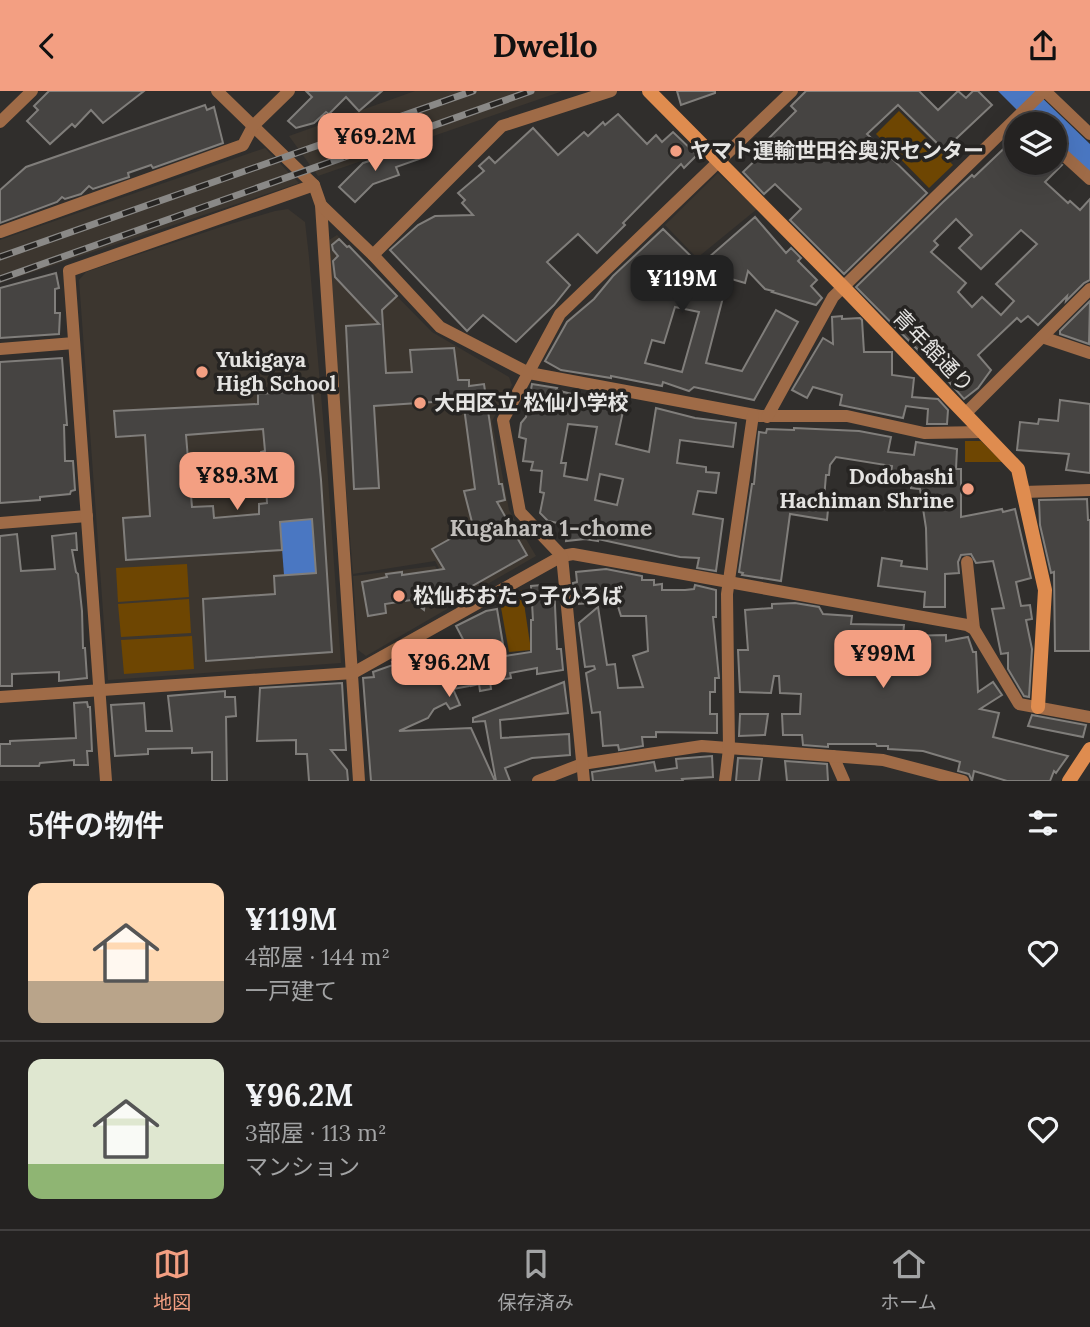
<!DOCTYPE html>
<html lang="ja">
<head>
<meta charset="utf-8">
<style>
	:root { --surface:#242221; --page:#2c2a2a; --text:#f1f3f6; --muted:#a3a4a5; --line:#413f3f; --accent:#f39f82 }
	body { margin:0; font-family:Lora,"Noto Sans JP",serif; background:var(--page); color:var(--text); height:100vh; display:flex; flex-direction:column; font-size:26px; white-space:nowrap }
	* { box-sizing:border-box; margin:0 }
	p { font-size:23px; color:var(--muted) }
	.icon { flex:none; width:38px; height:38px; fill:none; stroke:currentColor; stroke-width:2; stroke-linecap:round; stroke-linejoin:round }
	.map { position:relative; height:690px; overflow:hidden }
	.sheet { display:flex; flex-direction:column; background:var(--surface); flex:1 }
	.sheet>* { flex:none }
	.tools { position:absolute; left:1004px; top:21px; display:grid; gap:14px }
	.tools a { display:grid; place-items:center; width:63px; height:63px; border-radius:50%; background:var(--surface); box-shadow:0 7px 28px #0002,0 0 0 2px var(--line); font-size:35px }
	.price { position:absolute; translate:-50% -60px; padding:0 16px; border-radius:14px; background:var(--accent); color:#111; font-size:23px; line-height:46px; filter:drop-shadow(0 2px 4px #0008) }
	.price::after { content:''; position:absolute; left:50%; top:42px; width:21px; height:16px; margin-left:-10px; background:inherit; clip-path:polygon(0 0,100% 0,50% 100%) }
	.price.on { background:#222; color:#fff }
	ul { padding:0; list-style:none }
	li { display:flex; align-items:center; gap:21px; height:175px; padding:0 28px }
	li+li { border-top:2px solid var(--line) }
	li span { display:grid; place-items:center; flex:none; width:196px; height:140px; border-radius:14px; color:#555 }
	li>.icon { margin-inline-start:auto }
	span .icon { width:84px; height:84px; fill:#fffc; stroke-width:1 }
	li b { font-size:30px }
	h2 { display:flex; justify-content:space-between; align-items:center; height:84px; padding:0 28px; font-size:30px }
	header { display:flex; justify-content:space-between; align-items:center; height:91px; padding:0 28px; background:var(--accent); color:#111; font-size:32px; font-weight:800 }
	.dock { display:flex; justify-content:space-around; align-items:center; height:98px; border-top:2px solid var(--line); background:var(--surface); font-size:19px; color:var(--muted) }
	.dock a { display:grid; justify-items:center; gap:4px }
	.dock .on { color:var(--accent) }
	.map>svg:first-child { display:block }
</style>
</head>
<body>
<header><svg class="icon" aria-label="back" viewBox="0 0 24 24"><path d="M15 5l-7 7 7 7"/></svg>Dwello<svg class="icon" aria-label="share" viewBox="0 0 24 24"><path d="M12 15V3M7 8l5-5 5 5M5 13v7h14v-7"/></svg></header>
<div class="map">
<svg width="1090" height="690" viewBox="0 0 1090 690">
	<rect width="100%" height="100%" fill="#302e2c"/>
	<g fill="#3c362f">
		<path d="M415,0H563L318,85L289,45Z"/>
		<path d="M265,57L299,92L0,192V149Z"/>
		<path d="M718,82L757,118L697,167L665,134Z"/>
		<path d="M288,118L305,131L309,166L327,373L341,572L108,589L79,189L86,181L224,135L275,120Z"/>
		<path d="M337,144L432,241L509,286L512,294L492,330L509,419L536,465L458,510L450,497L438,503L447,518L366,565L358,559L353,485L435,475L448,493L435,470L353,483L326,151Z"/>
	</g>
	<g fill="#6e4602">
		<path d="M899,20L953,74L929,97L876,43Z"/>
		<path d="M965,350H981L1002,371H965Z"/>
		<path d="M187,473L189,506L118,511L116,477Z"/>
		<path d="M522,499L531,559L509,561L500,511Z"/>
		<path d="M189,508L191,542L121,546L118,513Z"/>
		<path d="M192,545L194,578L124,583L121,549Z"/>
	</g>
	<g fill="#4a77c2">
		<path d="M998,0H1035L1090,53V86L1055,55V33H1031Z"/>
		<path d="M312,428L316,482L284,484L280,431Z"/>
	</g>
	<g fill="#464442" stroke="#807e7b" stroke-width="2" fill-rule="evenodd">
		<path d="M49,0H144L103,32L91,19L75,36L72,33L50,53L27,30L38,19L34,15Z"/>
		<path d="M306,0H382L359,20L346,6L329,23L326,21L314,32L296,37L288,30L312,6Z"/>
		<path d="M677,0H715V2L681,14Z"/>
		<path d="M806,0H919L938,19L958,0L966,7L973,0H978L992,14L944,59L898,14L867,43L927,102L844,183L790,129L801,118L775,93L764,103L743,81L768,57L764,52L796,20L791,15Z"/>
		<path d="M205,14L207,19L214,16L223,52L153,77L151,74L128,82L129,86L93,98L89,95L81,103L65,108L62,106L57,111L0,132V99L26,76Z"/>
		<path d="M618,23L647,53L656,44L662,51L673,41L697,64L684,77L681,73L623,132L625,134L597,162L578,143L547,171L570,194L554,214L516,251L483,224L467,240L390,159L418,134L435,125L473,124L462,112L465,109L458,102L484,80L479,75L489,66L495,72L533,37L558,64L584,41L588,45L603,31L605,34Z"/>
		<path d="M1017,45V72H1059L1062,74L1045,91L1068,112L1070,110L1080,119L1090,108V189L1084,192L1066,210L1067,205L1038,234L1028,225L1021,231L1017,227L978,264L991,279L978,297L964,308L919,257L918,259L856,196L943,111L972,84L974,86ZM956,128L972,144L959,157L981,178L1021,139L1037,153L996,193L1014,210L1001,224L982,206L972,216L958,201L966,192L931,161L938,154L934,150Z"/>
		<path d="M404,59L419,68L396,76L399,84L373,93L355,111L339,96L363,72Z"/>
		<path d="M755,126L786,162L791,157L801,167L798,170L817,189L811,195L822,207L816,214L772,201L773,200L765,198L748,180L745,192L728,187L706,272L742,280L776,219L798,231L754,309L694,296L689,300L663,291L662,295L611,285V287L561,279L545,270L567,231L594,208L613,185L663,138L700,174ZM675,216L699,221L682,281L645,272L652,249L664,252Z"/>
		<path d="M339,148L347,156L349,155L397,205L382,219L386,282L412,281L410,259L454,257L458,289H469V295L484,293L499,393H502L505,409L497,411L527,464L458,503L456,499L433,502L434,509L425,511L424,519L411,509L385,513L386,522L368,525L362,491L387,486L386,483L402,481V484L444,478L432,458L473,435L464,400L475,398L463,309L374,315L379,397L354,398L346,235L379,233L335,186L333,170L338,165L333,159L332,154Z"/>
		<path d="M56,182L59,197L55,198V222H60L59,243L0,247V197Z"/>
		<path d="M1090,210L1089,253L1060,243V240Z"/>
		<path d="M842,225V228L860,227L862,229L864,261H892V284L914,287L912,306L938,308L948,319L947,333H927L928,318L906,315L903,327L840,314L842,304L813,296L807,307L792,299L823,247L833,253L832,226Z"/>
		<path d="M62,267L67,334H64L65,370H73L75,399L71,400L70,403L40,406V409L0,412V271Z"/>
		<path d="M532,293L557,297L556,299L576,304L597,307V305L625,311L616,353L649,361L656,317L695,327L736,332L733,356L680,349L677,372L706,376V381L719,382L716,402L698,400L693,423L723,428L716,480L697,477L699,467L680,466L598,448V450L585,448L566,450L568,434L548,430L540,422L544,402L540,401L542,380L531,379L533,371L523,370L526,348L519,346L521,332L526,326ZM568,333L597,336L587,389L564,385L566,372H561ZM600,383L623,388L617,414L595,409Z"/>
		<path d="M312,299L321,389L332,561L206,570L203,508L275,503L274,485L316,482L312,428L280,431L282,459L126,469L123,427L150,425L145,344L116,346L114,320L258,313V303ZM263,338L265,360L261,361L262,376H265L267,412L259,413V423L214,427L213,415L192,416L186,344Z"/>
		<path d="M1060,309L1090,313V382L1066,379L1069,363L1017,359L1020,331L1038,333L1039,328L1058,330Z"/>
		<path d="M794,337L859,340L891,346L888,361L914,364L916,351L957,358L956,378H961V426L1002,418L1003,421L1015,418L1031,487L1016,491L1021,515L1030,514L1032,528L1026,529L1032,558L1029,606L1024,605L1008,578V562L1001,563L992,518L1004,517L993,470L976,472L971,463L961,464L958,471L959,482L945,483V516H924L925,501L878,495L882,467L902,470L901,475L927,478L926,437L920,398L911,397L912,385L891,382L892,375L836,366L830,374L829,384H826L824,408H829L827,429L790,423L781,490L742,484L743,482L739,481L752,393H754L759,341L766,342L767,338L794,339Z"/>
		<path d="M1087,408L1088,429H1090V560H1055L1054,481L1051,482L1040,434L1039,409Z"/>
		<path d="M76,442L77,459H72L76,481L78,483L82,520L83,557H85L87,587L59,590V581L12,583V595H0V445L17,443L21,480L55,478L52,445Z"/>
		<path d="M606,478L642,485V489H654V494L662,493V499H685L694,498L695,494L716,499V526H713L719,587H715V601H710V623H717V642L656,641V646H642L643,655L619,659L618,654L603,655L600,621L592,622L586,582L595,578L594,575L585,576L579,532L598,516L607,574L615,573L618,597L643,596L633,565L648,560L646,525H621L615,506L605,508V511L579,513V504H575L573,492L577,491L576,481Z"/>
		<path d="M554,493L557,558H561L563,579L537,583V577L510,582L511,587L490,590L491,598L480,600L479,593L471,595V593L469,595L453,598L460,614L450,618L446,612L434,618L428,627L399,640L471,637L495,690H371L363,587L374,586L373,581L393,574L392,571L435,560L438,585L469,577L468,574L475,571L456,535L486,520L497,518L505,565L531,561V529H533L531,495Z"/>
		<path d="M795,512L819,516L823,523L852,525L851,533L904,534L903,545L946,544V550L968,546L973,561H976L978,601L993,591L1002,604L980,618L999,622L993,646L1068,665L1056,682L1054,680L1050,690H1007L974,680L972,690L969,683L958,680L960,671L923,660L888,658V655H877L876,653H828V656L803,654L802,644H783L782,623H800L801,603L780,602L779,585H774L771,602L740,601L738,559H748L745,519L772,517V513Z"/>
		<path d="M564,591L568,622L500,629L501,647L569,643L570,664L532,667L505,677L510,690H496L485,630L473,631V627Z"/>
		<path d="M342,592L346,659H331L347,679L348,690H309L307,663H296V649L257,650L260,597Z"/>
		<path d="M225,600V606H235L236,625L226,626L227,690H212V661L192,662V657L148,658V663L115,665L111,614L144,612L146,640H172L168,605Z"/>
		<path d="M87,611L88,616H90L92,660H87L88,674H74V669L40,672L39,675H0V653H10V650L76,647L74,612Z"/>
		<path d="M740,623H768L765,644L739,645Z"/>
		<path d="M1032,624L1086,634L1083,646L1028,635Z"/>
		<path d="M712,665L713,686L682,688L683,690H593L592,681L654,671L656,680L677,677L676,668Z"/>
		<path d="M738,667L762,668L759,690H736Z"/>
		<path d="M785,670L827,673L828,690H787Z"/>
	</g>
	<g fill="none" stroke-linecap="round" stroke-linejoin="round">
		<g stroke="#9f6b47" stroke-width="12">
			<path d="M217,0L314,94L321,114L359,690"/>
			<path d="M1045,0L1090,43"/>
			<path d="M0,31L32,0"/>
			<path d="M1055,56L1090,88"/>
			<path d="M321,114L373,164L440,236L529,282L760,325H847L924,342L983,341"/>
			<path d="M0,141L243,54L253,35L289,0"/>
			<path d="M373,164L502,35L611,0"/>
			<path d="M1042,246L1090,262"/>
			<path d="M0,258L74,252"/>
			<path d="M965,323L1090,198"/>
			<path d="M767,326L833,206L1044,0"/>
			<path d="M1023,401L1090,399"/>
			<path d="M0,432L87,425"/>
			<path d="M967,471L974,538"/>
			<path d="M0,606L353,582L562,465L573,463L967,534L974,538L1019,613L1090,626"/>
			<path d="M833,665L844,690"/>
			<path d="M106,690L69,180L314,94"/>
			<path d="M538,690L582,673L702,655L883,669L963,690"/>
			<path d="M584,690L562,465L520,421L503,329L560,223L792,0"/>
			<path d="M725,690L729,658L727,503L753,324"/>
		</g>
		<g stroke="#df8c4f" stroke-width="14">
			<path d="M649,0L851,204L1018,378L1045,499L1038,616"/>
			<path d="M1069,690L1090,658"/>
		</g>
		<g stroke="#8a8987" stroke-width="7">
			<g id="rail">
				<path d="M0,166L473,0"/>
				<path d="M0,188L531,0"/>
			</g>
		</g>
		<use href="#rail" stroke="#262422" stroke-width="4.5" stroke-dasharray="13" stroke-linecap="butt"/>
	</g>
	<g fill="#f39f82" stroke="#262422" stroke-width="2.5">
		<circle cx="676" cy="60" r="7"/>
		<circle cx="202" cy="281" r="7"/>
		<circle cx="420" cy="312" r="7"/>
		<circle cx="968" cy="398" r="7"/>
		<circle cx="399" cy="505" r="7"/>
	</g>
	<g text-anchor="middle" stroke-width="7" stroke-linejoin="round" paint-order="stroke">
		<g font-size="21" font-weight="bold" fill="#e5e4e2" stroke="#262422" text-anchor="start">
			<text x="690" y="67">ヤマト運輸世田谷奥沢センター</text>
			<text x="216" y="276">Yukigaya<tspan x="216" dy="24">High School</tspan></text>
			<text x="434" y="319">大田区立 松仙小学校</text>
			<text x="954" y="393" text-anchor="end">Dodobashi<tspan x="954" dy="24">Hachiman Shrine</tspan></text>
			<text x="413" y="512">松仙おおたっ子ひろば</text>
		</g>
		<g font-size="21" fill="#e5e4e2" stroke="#262422">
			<text transform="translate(933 260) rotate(46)" y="7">青年館通り</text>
		</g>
		<g font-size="23" font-weight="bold" fill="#c2bfbc" stroke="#262422">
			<text x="551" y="445">Kugahara 1-chome</text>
		</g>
	</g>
</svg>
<div class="tools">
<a><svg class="icon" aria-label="layers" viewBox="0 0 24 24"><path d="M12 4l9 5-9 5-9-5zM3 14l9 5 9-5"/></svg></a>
</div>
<b class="price" style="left:375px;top:82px">¥69.2M</b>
<b class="price on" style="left:682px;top:224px">¥119M</b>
<b class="price" style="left:237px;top:421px">¥89.3M</b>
<b class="price" style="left:883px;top:599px">¥99M</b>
<b class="price" style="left:449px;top:608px">¥96.2M</b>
</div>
<section class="sheet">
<h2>5件の物件<svg class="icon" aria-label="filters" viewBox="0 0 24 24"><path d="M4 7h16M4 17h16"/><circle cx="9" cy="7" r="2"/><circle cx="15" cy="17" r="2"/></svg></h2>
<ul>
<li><span style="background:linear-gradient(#ffd9b3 70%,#b9a48a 0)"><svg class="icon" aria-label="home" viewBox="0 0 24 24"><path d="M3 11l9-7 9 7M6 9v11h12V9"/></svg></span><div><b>¥119M</b><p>4部屋 · 144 m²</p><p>一戸建て</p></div><svg class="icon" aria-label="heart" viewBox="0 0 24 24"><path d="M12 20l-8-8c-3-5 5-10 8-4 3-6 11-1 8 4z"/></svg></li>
<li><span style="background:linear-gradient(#dfe7d0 75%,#8fb573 0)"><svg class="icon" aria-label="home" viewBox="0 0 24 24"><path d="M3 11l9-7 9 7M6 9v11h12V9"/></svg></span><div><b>¥96.2M</b><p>3部屋 · 113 m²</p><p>マンション</p></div><svg class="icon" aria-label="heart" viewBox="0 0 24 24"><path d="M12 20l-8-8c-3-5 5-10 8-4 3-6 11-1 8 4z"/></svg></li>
</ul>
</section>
<nav class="dock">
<a class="on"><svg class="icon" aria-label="map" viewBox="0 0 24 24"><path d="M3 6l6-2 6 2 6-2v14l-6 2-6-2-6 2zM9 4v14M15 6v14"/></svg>地図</a>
<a><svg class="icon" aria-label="saved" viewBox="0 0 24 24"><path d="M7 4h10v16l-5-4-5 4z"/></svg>保存済み</a>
<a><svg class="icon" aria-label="home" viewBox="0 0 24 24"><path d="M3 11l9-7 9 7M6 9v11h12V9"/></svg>ホーム</a>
</nav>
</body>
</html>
